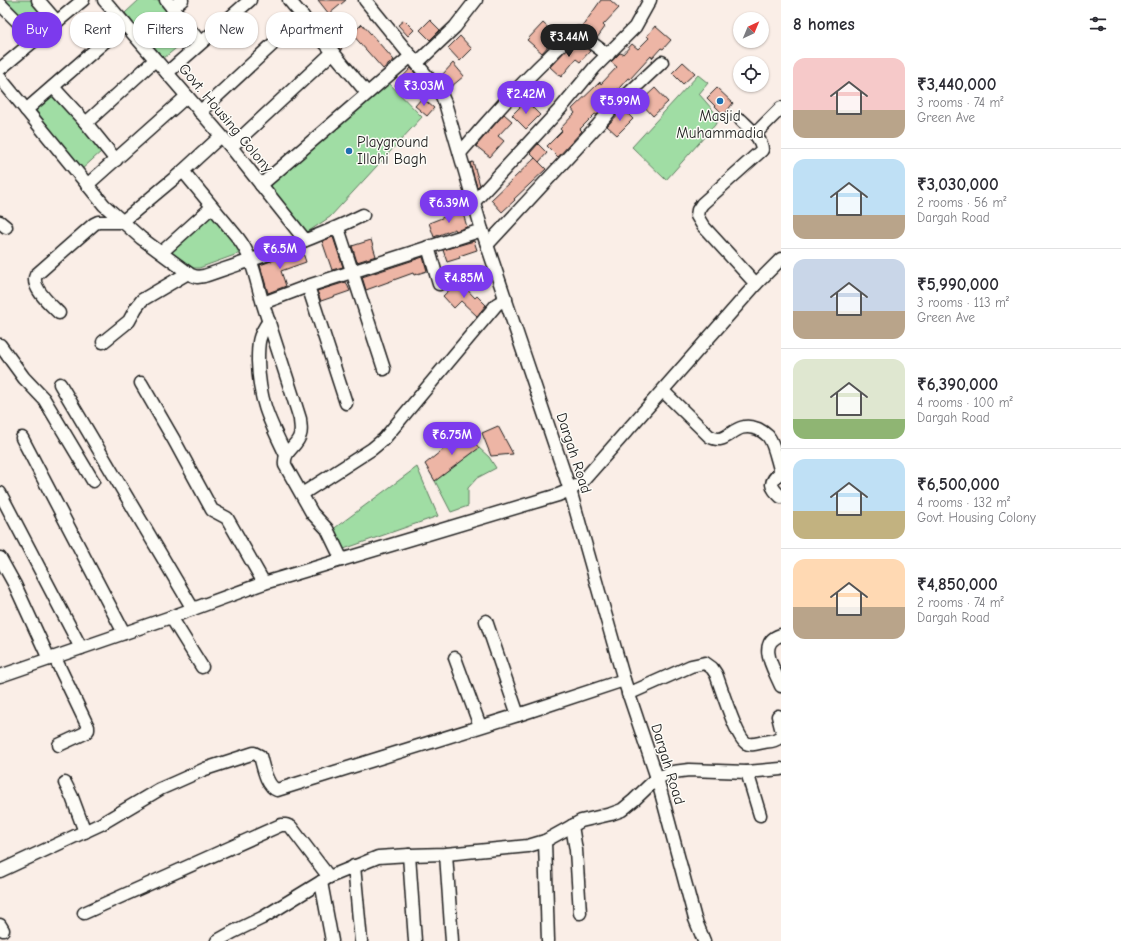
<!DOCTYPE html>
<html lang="en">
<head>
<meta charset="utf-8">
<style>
	:root { --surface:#fff; --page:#f7f7f7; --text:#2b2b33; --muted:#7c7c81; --line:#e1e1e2; --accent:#7c3aed }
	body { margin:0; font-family:"Comic Neue",sans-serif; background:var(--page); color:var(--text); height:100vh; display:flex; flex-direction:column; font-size:15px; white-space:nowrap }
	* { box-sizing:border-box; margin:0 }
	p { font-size:13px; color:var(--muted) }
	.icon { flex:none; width:22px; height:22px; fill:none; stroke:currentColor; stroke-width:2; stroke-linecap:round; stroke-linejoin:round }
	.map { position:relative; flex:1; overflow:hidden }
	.drawer { display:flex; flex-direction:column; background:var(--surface); width:340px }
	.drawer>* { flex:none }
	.banner { position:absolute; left:12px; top:12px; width:380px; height:36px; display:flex; gap:8px }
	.needle { width:26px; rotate:44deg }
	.controls { position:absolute; left:733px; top:12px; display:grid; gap:8px }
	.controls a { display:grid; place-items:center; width:36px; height:36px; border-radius:50%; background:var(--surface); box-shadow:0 1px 3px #0004; font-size:20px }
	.price { position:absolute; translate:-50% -34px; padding:0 9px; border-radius:14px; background:var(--accent); color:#fff; font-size:13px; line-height:26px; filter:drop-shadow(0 1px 2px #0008) }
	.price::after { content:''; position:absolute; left:50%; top:24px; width:12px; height:9px; margin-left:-6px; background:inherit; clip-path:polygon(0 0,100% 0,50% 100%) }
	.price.on { background:#222; color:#fff }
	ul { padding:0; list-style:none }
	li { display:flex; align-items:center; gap:12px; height:100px; padding:0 12px }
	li+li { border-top:1px solid var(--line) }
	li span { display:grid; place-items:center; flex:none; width:112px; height:80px; border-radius:12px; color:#555 }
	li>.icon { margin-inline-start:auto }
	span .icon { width:48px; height:48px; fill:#fffc; stroke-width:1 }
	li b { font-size:17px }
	h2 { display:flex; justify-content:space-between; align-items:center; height:48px; padding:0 12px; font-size:17px }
	.pill { padding:0 14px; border-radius:16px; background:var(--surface); box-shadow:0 1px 3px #0004; font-size:14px; line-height:36px }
	.pill.on { background:var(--accent); color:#fff }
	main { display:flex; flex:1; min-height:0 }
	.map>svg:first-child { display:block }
</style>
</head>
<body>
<main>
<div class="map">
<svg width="781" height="941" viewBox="0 0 781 941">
	<rect width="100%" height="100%" fill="#faeee7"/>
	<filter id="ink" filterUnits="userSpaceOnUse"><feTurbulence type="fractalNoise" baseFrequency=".025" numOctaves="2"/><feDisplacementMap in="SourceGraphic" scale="8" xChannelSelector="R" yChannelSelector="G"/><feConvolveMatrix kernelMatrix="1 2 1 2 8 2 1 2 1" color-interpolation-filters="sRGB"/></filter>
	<g filter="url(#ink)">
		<g fill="#a0dda4" stroke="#5e7c60">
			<path d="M3,0H32L45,13L31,28Z"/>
			<path d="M139,0H161L191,36L164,58L125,13Z"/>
			<path d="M698,75L708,83L699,94L719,117L715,125L666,180L632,147Z"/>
			<path d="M387,81L422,117L330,217L306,233L266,184Z"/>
			<path d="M53,93L103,150L81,170L35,109Z"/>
			<path d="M211,214L243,252L199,268H190L168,249Z"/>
			<path d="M479,448L489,457L496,468L477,478L468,488V506L451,512L435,481Z"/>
			<path d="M417,467L438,516L341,550L332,530Z"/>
		</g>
		<g fill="#edb5a5" stroke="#1c1c1c">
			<path d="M318,0H346L329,14Z"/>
			<path d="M601,0H610L619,8L603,25L605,27L597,38L582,27Z"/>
			<path d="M336,16L351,22L341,50L324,30Z"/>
			<path d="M404,20L414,30L408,36L398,25Z"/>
			<path d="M430,20L440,30L430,40L420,30Z"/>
			<path d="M543,23L557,36L542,53L527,40Z"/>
			<path d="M362,24L394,60L383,69L352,34Z"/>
			<path d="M655,26L671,40L663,49L661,48L652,58L651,56L630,79L628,78L613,95L612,99L597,115L595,114L580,129L582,131L558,157L547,146L562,131L560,129L575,113L572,109L600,82L601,84L617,67L611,62L620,53L623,54L632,44L638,49L649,38L647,36Z"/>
			<path d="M460,36L472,49L460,61L448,48Z"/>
			<path d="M577,42L590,51L580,62L576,59L561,77L550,67L566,50Z"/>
			<path d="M683,62L695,73L683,84L672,73Z"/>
			<path d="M453,63L464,76L452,86L442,75Z"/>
			<path d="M411,68L420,80L415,84L416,85L406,96L395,85Z"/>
			<path d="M655,88L668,102L653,116L640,102Z"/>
			<path d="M717,88L733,103L724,115L707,98Z"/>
			<path d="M422,98L434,108L427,116L415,106Z"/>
			<path d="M526,101L540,115L526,129L512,115Z"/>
			<path d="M623,109L633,119L617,135L607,126Z"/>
			<path d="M504,114L512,121L498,136L504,141L490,157L476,146Z"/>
			<path d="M538,144L547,153L539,162L530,153Z"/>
			<path d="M535,158L546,169L514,199L515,200L502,212L491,200Z"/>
			<path d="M473,162L480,185L477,187L470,163Z"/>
			<path d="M462,210L467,227L456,231L455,229L434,237L429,223Z"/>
			<path d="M333,237L343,267L332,270L322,241Z"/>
			<path d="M371,240L376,256L357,262L352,246Z"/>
			<path d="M474,241L477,250L459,256L460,258L447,262L443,250Z"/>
			<path d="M302,250L306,262L281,271L286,286L268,293L260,265Z"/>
			<path d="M423,257L427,271L414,275L413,273L366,290L362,277Z"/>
			<path d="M459,281L475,298L477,296L486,305L477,316L461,301L454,308L443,296Z"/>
			<path d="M346,282L350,291L321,301L317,291Z"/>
			<path d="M498,426L513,454L491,456L482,433Z"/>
			<path d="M466,431L479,448L435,481L425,464Z"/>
		</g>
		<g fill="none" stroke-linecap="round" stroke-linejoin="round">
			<g stroke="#1c1c1c" stroke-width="15">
				<g id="minor">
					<path d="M38,0L57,22"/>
					<path d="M104,0L231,147L305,240"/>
					<path d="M166,0L200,42"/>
					<path d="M289,0L367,93"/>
					<path d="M365,0L435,86L441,94L445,103L482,230L570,490L624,680L657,778L695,919L704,941"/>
					<path d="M0,4L36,40"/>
					<path d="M172,8L182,0"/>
					<path d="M417,63L455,27L476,0"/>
					<path d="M0,69L83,0"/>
					<path d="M167,73L250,0"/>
					<path d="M0,78L104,205L141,238L191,275L197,277L204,276C257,258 313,240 363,215"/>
					<path d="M53,87L86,123L116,160"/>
					<path d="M26,110L125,24"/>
					<path d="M200,112L303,16"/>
					<path d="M741,120C749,128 762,138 762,150L702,204L698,210L697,216L703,226L756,284"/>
					<path d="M86,123L155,60"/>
					<path d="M755,134L781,108"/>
					<path d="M231,147L333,52"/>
					<path d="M460,153C488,121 516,88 547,59C556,50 566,38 578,33L581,35L608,55"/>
					<path d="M183,171L238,238C253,257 256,281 263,304C275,342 288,380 300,419C300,424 302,430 300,435C297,447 283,450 285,465L312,513L327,529L342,560"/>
					<path d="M87,185L187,96"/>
					<path d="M261,185L411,56"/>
					<path d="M474,202L560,109L595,67L635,27L650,0"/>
					<path d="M0,222L6,227"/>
					<path d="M338,228L384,369"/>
					<path d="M487,245L598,125L610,111L662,62"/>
					<path d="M428,247L439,284"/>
					<path d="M162,252L212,207"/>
					<path d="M308,286L346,403"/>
					<path d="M263,303L308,286L482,230"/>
					<path d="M59,313C51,305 30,287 36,275L94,224L98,222H122L183,171L221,136"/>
					<path d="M269,321C258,336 258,343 258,361C259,401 269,420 286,455"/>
					<path d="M103,342L129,321L136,308L142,300L188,273"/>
					<path d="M0,345L24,378L44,399L93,481"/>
					<path d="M141,383L174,440L212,510L227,518L264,583"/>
					<path d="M60,384L193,609"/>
					<path d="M663,391L709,436C729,448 732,419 758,429C762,431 765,433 768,436C775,445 777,461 781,472"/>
					<path d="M22,438L124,633"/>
					<path d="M781,472C768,483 770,486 781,497"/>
					<path d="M0,493L81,648"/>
					<path d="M302,494L372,449L384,439L497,304L506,299"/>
					<path d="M0,558L15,585L49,659"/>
					<path d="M171,617L202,667"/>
					<path d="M486,621L518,715"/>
					<path d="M781,635C756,643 774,669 781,686"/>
					<path d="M55,658L88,727V730L85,733L59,745"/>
					<path d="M455,658L480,726"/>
					<path d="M0,676L171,617L264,583L558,495L570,490L581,483L756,284L781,259"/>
					<path d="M628,694L691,666L705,663L712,668L716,674C721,687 736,737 746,743C751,746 758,743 764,742C771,741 776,741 781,736"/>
					<path d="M778,716L781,728"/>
					<path d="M747,772L760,815"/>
					<path d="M65,783L72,797L85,832"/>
					<path d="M572,826L576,850L580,913"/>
					<path d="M545,841L548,941"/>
					<path d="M446,854L452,941"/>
					<path d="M409,855L415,941"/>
					<path d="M354,866L361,941"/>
					<path d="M0,871L101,824L160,789L176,782L205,769L254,753L260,756C263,766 266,786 277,790L518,715L624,680"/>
					<path d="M321,882L332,941"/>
					<path d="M84,913L281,825H286L291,827L329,877"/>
					<path d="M0,925L3,930"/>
					<path d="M217,941L233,932L262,918L329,877L378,857L409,855L446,854L528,846L545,841L581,821L611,814L622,810L634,800L657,778L673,772L689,770L747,772L781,769"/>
				</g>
			</g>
			<use href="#minor" stroke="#fdfcf7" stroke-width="12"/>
		</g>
	</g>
	<g fill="#1f6fb2" stroke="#fdfcf7" stroke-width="1.5">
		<circle cx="720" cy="101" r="4"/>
		<circle cx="349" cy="151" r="4"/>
	</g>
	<g text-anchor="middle" stroke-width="3" stroke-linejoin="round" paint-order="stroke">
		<g font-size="15" fill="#1c1c1c" stroke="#fdfcf7">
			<text x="720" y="121">Masjid<tspan x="720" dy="17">Muhammadia</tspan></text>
			<text x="357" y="147" text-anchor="start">Playground<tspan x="357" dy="17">Illahi Bagh</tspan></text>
		</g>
		<g font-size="15" fill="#1c1c1c" stroke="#fdfcf7">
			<text transform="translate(226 118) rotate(50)" y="5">Govt. Housing Colony</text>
			<text transform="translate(574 453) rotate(72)" y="5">Dargah Road</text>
			<text transform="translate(668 764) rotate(73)" y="5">Dargah Road</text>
		</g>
	</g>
</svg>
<div class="controls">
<a><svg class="needle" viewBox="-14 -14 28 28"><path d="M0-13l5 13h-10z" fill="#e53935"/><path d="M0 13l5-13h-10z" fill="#7c7c81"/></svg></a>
<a><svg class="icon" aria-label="locate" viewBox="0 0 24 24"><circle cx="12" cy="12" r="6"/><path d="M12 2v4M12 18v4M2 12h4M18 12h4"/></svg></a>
</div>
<b class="price on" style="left:569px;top:58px">₹3.44M</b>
<b class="price" style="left:424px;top:107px">₹3.03M</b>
<b class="price" style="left:526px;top:115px">₹2.42M</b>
<b class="price" style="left:620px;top:122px">₹5.99M</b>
<b class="price" style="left:449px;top:224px">₹6.39M</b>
<b class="price" style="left:280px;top:270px">₹6.5M</b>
<b class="price" style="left:464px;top:299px">₹4.85M</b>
<b class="price" style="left:452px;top:456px">₹6.75M</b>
<div class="banner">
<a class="pill on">Buy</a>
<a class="pill">Rent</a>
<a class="pill">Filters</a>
<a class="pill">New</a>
<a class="pill">Apartment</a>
</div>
</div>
<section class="drawer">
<h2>8 homes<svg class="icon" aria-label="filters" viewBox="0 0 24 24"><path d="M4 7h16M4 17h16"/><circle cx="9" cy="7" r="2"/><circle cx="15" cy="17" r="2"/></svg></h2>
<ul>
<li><span style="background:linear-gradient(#f6c9c9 65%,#b9a48a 0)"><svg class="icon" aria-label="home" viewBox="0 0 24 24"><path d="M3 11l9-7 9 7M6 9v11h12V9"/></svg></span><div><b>₹3,440,000</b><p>3 rooms · 74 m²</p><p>Green Ave</p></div></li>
<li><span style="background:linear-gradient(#bfe0f5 70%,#b9a48a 0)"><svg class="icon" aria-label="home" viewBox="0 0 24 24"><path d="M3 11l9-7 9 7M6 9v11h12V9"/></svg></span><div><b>₹3,030,000</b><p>2 rooms · 56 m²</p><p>Dargah Road</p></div></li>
<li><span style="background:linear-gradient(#c9d6e8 65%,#b9a48a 0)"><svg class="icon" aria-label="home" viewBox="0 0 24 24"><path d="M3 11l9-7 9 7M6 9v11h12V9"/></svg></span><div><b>₹5,990,000</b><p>3 rooms · 113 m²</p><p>Green Ave</p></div></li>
<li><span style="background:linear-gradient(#dfe7d0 75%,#8fb573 0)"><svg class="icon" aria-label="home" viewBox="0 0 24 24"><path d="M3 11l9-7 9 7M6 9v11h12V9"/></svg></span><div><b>₹6,390,000</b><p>4 rooms · 100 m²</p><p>Dargah Road</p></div></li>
<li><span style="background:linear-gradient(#bfe0f5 65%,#c2b280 0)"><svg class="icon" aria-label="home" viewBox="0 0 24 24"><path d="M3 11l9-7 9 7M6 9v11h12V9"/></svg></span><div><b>₹6,500,000</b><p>4 rooms · 132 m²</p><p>Govt. Housing Colony</p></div></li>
<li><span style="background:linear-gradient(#ffd9b3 60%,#b9a48a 0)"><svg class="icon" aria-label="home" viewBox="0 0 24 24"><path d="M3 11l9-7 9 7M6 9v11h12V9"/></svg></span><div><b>₹4,850,000</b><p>2 rooms · 74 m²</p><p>Dargah Road</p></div></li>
</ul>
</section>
</main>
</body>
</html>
